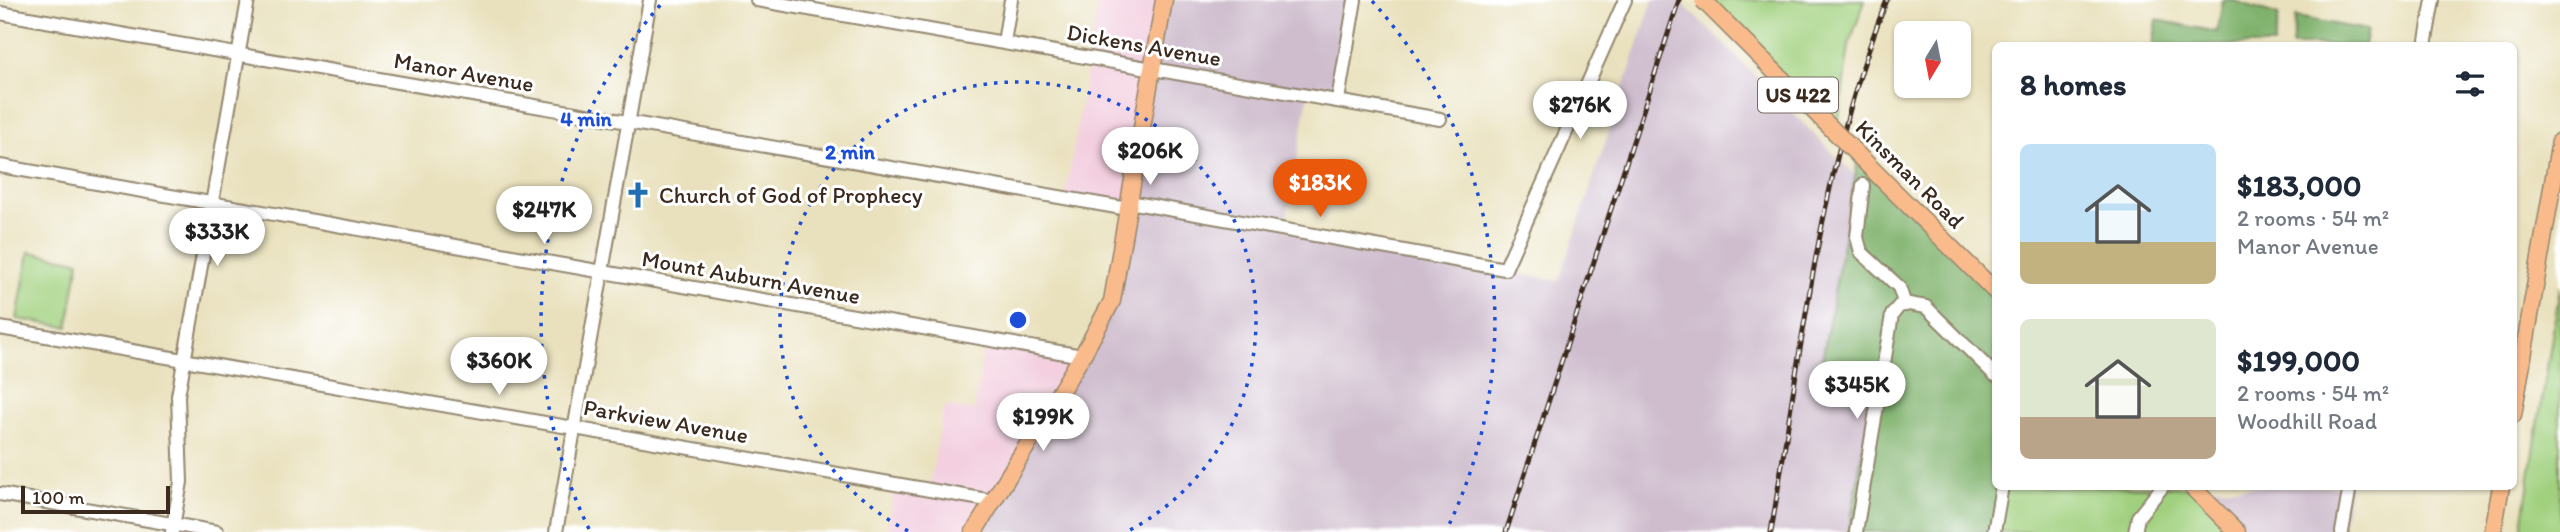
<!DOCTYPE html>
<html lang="en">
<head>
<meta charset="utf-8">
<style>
	:root { --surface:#fff; --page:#f2f2f3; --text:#1f2937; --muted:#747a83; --accent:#ea580c }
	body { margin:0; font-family:Itim,sans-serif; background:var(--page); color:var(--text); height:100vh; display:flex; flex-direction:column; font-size:26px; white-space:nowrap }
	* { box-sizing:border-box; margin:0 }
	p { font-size:23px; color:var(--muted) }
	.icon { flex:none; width:38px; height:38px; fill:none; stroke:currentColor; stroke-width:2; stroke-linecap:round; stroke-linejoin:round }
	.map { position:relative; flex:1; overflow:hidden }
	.panel { position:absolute; left:1992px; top:42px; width:525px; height:448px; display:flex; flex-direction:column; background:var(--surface); border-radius:10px; box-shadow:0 2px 5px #0004 }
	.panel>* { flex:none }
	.needle { width:46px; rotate:190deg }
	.buttons { position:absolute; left:1894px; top:21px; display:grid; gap:14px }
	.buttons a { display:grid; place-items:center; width:77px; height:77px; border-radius:10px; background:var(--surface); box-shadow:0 2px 5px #0004; font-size:35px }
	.scale { position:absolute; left:21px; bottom:18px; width:149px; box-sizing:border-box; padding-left:7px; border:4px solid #3b2a1e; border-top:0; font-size:19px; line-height:24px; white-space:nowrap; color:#3b2a1e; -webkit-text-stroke:5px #fff; paint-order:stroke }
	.price { position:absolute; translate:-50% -60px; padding:0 16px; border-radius:24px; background:#fff; color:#222; font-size:23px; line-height:46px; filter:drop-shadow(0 2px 4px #0008) }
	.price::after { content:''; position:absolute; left:50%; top:42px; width:21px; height:16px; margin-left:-10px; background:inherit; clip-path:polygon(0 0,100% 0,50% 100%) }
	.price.on { background:var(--accent); color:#fff }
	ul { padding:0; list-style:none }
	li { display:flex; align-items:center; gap:21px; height:175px; padding:0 28px }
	li span { display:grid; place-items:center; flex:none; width:196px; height:140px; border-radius:10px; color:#555 }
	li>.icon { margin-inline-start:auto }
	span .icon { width:84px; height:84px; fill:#fffc; stroke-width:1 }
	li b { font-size:30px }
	h2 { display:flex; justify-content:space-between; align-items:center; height:84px; padding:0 28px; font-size:30px }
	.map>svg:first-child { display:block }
</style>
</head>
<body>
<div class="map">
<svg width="2560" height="532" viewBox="0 0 2560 532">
	<rect width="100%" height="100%" fill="#fff"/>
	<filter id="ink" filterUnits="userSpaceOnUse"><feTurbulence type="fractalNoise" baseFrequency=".0143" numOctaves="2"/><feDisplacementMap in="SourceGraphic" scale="14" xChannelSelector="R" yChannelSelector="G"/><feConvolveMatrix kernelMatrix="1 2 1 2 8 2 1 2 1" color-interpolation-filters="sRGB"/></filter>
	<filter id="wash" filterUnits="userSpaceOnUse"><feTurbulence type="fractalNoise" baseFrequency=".00686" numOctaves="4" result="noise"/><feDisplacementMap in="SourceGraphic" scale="28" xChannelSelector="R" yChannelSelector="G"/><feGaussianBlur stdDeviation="1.57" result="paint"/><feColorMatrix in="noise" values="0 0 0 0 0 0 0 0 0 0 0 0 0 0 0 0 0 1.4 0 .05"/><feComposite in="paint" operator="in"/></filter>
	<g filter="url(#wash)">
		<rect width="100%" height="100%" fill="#e9e1bd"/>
		<g fill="#f3cfdf">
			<path d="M1099,0H1164L1128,209L1065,198Z"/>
			<path d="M985,339L1082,356L974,532H887L895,484L929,489L944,406L974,411Z"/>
		</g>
		<g fill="#cfbdce">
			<path d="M1164,0H1355L1338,100L1308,95L1285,229L1559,281L1653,0H1679L1856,176L1821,366L1875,377L1849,532H974L1112,301Z"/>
			<path d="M2191,487H2350L2342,532H2237Z"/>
		</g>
		<g fill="#a0d07e" stroke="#6e7d4e" stroke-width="2">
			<path d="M1702,0H1865L1849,45L1837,133Z"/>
			<path d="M29,252L79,261L68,327L17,319Z"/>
			<path d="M2560,287V532H2521Z"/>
			<path d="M2002,486L2191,487L2237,532H1994Z"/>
		</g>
		<g fill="#80b26d" stroke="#5e6e46" stroke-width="2">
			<path d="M2223,0H2232L2279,15L2274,45H2153L2157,20L2217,32Z"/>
			<path d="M2296,17L2367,30L2364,45H2292Z"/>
			<path d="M1859,155L1995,291V486L2002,487L1994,532H1849L1875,378L1821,366Z"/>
		</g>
	</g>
	<g filter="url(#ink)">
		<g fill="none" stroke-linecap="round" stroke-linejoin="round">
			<g stroke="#92866e" stroke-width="16">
				<g id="minor">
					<path d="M757,0L1440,119"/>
					<path d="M0,13L1128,209"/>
					<path d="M1004,42L1011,0"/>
					<path d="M2425,46L2433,0"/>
					<path d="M1338,100L1355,0"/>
					<path d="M0,166L1082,356"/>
					<path d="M1863,185L1857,237L1861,252L1899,287L1905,305"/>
					<path d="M1129,202L1505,269L1625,0"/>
					<path d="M0,328L993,501"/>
					<path d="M0,494L217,532"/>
					<path d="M172,532L181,482L178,396L248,0"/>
					<path d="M556,532L650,0"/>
					<path d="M1856,532L1892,315L1899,306L1909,304L1926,307L1995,375"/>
					<path d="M1994,532L2002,486"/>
					<path d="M2135,532L2138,517L2163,486"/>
					<path d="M2342,532L2350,486"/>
				</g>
			</g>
			<g stroke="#92866e" stroke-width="19">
				<g id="major">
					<path d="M1893,190L1995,291"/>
					<path d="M2513,415L2560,141"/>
					<path d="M2191,486L2237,532"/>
					<path d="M974,532L1082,356L1112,301L1164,0"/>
					<path d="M2493,532L2501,486"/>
				</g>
			</g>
			<use href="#minor" stroke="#fff" stroke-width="12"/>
			<use href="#major" stroke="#fabb8c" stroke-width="16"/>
			<g stroke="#3b2a1e" stroke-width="5">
				<g id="rail">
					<path d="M1506,532L1679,0"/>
					<path d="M1771,532C1801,355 1819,168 1887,0"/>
				</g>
			</g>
			<use href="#rail" stroke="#fff" stroke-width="2.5" stroke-dasharray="8" stroke-linecap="butt"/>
			<g stroke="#92866e" stroke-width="19" stroke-linecap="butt">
				<path id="major-bridge" d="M1703,0L1893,190"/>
			</g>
			<use href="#major-bridge" stroke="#fabb8c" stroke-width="16"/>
		</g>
	</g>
	<g fill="none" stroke="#1d4ed8" stroke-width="3.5" stroke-dasharray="3.5 7">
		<path d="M908 531A238 238 0 1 1 1128 531"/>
		<path d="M589 529A477 477 0 0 1 664 1M1372 1A477 477 0 0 1 1447 529"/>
	</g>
	<defs>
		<g id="church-bare" transform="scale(2.1)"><path d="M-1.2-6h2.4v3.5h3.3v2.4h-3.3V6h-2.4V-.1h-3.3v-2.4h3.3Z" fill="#1f6fb2" stroke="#fff" stroke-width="2.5" paint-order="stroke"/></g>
	</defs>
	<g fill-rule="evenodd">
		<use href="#church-bare" x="638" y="195"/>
	</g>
	<g text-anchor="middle" stroke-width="6" stroke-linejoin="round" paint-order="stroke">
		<rect fill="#fff" stroke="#766a62" stroke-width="2" x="1758" y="77.5" width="80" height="35" rx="5"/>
		<g font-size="21" font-weight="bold" fill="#3b2a1e">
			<text x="1798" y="102">US 422</text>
		</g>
		<g font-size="23" fill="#3b2a1e" stroke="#fff">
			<text transform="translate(1144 45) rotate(10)" y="8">Dickens Avenue</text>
			<text transform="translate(464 72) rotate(10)" y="8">Manor Avenue</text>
			<text transform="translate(1910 174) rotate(45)" y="8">Kinsman Road</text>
			<text transform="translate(751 277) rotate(10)" y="8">Mount Auburn Avenue</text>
			<text transform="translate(666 421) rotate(10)" y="8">Parkview Avenue</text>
		</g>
		<g font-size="23" fill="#3b2a1e" stroke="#fff" text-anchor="start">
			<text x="659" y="203">Church of God of Prophecy</text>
		</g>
	</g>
	<circle cx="1018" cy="320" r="10" fill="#1d4ed8" stroke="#fff" stroke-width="3.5"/>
	<g font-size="21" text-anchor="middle" font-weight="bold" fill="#1d4ed8" stroke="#fff" stroke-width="6" stroke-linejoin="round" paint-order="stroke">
		<text x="586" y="126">4 min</text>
		<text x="850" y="159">2 min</text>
	</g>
</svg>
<div class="buttons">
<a><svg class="needle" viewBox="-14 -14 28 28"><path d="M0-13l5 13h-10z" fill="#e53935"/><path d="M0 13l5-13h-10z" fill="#747a83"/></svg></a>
</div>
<div class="scale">100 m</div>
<b class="price" style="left:1580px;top:141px">$276K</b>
<b class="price" style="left:1150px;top:187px">$206K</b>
<b class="price on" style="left:1320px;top:219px">$183K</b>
<b class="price" style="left:544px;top:246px">$247K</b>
<b class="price" style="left:217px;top:268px">$333K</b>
<b class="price" style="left:499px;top:397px">$360K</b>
<b class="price" style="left:1857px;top:421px">$345K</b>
<b class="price" style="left:1043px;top:453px">$199K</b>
<section class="panel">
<h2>8 homes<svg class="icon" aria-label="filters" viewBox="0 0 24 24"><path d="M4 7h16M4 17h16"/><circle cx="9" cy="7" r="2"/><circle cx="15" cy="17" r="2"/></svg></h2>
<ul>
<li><span style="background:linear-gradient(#bfe0f5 70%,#c2b280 0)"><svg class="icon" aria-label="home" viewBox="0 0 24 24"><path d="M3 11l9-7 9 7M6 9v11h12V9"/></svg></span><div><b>$183,000</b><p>2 rooms · 54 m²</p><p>Manor Avenue</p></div></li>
<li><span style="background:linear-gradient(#dfe7d0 70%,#b9a48a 0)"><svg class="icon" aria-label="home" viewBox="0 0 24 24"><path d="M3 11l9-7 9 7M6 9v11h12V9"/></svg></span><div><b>$199,000</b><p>2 rooms · 54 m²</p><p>Woodhill Road</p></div></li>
</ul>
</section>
</div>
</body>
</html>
